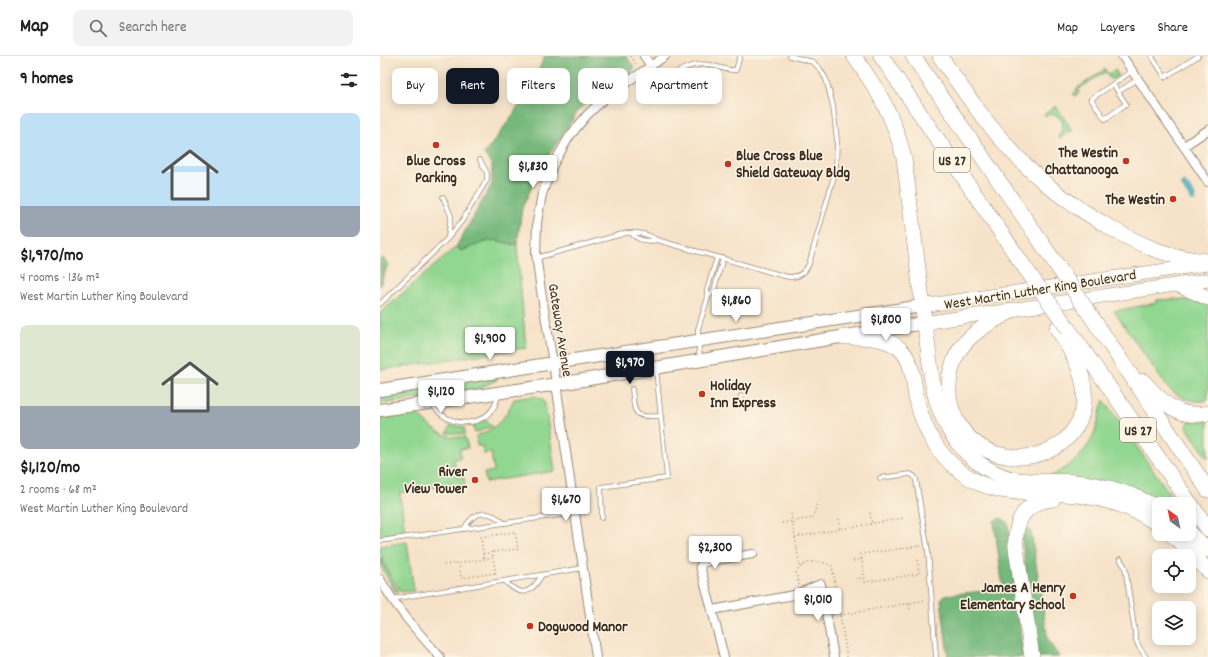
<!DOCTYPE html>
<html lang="en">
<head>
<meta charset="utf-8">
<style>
	:root { --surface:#fff; --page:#f2f2f2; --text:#202124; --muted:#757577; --line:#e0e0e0; --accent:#111827 }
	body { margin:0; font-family:Dekko,sans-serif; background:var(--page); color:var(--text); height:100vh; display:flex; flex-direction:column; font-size:15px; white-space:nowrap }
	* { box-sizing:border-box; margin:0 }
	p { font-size:13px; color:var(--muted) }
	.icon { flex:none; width:22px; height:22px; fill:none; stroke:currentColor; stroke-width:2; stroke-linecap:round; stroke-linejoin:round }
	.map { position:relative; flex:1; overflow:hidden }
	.sheet { display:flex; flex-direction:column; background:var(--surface); width:380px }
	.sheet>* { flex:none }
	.guide { position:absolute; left:12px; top:12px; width:380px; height:36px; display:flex; gap:8px }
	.needle { width:26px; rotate:327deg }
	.buttons { position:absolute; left:772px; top:441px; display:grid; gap:8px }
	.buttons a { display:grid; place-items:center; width:44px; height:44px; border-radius:8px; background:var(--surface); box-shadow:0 2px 10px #0003; font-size:20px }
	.price { position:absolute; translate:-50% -34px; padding:0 9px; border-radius:4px; background:#fff; color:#222; font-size:13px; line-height:26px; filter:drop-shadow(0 1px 2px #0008) }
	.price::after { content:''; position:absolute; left:50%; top:24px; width:12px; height:9px; margin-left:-6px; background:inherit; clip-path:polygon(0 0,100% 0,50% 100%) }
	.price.selected { background:var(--accent); color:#fff }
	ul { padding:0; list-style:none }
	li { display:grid; align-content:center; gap:8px; height:212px; padding:0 20px }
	li span { display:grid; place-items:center; height:124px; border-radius:8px; color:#555 }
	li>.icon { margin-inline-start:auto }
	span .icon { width:72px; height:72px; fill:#fffc; stroke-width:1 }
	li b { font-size:17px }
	h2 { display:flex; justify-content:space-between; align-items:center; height:48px; padding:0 20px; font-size:17px }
	.chip { padding:0 14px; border-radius:8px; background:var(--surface); box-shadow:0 2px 10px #0003; font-size:14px; line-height:36px }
	.chip.selected { background:var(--accent); color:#fff }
	header { display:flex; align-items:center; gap:24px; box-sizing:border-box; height:56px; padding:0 20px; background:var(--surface); border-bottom:1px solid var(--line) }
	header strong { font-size:19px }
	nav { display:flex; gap:22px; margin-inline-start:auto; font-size:14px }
	.search { width:280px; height:36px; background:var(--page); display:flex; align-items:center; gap:10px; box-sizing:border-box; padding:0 14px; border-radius:8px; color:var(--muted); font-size:15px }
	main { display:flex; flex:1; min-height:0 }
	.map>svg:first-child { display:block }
</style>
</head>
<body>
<header>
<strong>Map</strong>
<div class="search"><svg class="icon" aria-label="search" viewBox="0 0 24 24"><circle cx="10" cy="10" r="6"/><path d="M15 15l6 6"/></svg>Search here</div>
<nav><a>Map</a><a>Layers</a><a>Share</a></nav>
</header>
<main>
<section class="sheet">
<h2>9 homes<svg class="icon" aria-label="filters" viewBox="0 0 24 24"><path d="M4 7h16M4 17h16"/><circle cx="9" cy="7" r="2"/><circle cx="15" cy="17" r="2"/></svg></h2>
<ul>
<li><span style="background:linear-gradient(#bfe0f5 75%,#9aa5b1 0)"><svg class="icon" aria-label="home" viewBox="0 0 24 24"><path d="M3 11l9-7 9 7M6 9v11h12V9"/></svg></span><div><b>$1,970/mo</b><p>4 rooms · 136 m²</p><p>West Martin Luther King Boulevard</p></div></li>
<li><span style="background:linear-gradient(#dfe7d0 65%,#9aa5b1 0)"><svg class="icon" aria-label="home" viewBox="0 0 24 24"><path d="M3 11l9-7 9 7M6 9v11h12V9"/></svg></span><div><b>$1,120/mo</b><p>2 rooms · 68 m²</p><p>West Martin Luther King Boulevard</p></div></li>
</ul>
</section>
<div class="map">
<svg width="828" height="601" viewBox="0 0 828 601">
	<rect width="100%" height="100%" fill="#fcf5e5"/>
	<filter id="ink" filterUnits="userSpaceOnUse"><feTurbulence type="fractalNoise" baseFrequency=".025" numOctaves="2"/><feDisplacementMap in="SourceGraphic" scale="8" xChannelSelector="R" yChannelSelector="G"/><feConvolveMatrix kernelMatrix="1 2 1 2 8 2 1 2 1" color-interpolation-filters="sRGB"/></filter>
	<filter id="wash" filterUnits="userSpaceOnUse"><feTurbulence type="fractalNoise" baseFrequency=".012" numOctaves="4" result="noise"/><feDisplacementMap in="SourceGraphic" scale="16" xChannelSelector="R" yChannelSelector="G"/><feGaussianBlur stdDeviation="0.9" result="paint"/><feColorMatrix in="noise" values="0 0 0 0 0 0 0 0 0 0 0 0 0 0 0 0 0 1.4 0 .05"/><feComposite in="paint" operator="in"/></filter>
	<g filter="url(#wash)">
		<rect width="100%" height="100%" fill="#f6e2c8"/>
		<g fill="#92d791" stroke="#668058">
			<path d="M725,13L728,18L735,14L738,19C737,21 733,23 730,23L725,16L699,33V37L695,40L693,38L697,35L696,33Z"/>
			<path d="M676,50L692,74L680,82L678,79C689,69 679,54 665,60L664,58Z"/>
			<path d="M114,184L137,189L146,292L0,314V257L76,191L81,195L102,187Z"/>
			<path d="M793,243L807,244L828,248V344C812,348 799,341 787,331L734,255L776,247V244Z"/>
			<path d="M99,322L118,323L102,331L83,336L0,348V342L11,340L35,333Z"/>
			<path d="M155,340L162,343L165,348L175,415L106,426L104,417L114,415L111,397L103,398L102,390H97L96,380C116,373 125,363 134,343Z"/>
			<path d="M724,344L797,448H783L667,422C690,411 709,396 716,372C719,363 720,353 724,344Z"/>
			<path d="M36,357C51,372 63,383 85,381L88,392L80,393L81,402L74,403L77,422L84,421L85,430L71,429L20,437L25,477L0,481V363Z"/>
			<path d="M106,364L112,370L95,377L93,370Z"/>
			<path d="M828,365V403L806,370L808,366Z"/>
			<path d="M71,369L84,371L85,378L67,377Z"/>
			<path d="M27,486L34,535L21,536C12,522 0,506 0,490Z"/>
			<path d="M0,501L6,514L18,536L16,537L1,511Z"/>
		</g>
		<g fill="#75b87b" stroke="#58714c">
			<path d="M165,0H246L254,11L251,19L200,52L161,111L142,152L137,189L114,184L102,187L81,195L76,191L112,128V109L104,98C128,68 150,35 165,0Z"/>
			<path d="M3,202L8,208L0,230V203Z"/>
			<path d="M619,462L625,464L628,468L643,601H568L561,543L565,539L623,533L614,465Z"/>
			<path d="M644,472L648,473L651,476L668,584L679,601H655L641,473Z"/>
		</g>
		<path fill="#4ab6c6" stroke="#427072" d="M803,126C809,128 813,136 816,141L815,145H812C807,139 804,134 801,128Z"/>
	</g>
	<g filter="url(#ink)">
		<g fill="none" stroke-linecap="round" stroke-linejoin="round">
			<g stroke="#988673" stroke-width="5.5">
				<g id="lane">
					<path d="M773,0L772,1L785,21L818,0"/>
					<path d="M271,10L283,28"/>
					<path d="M282,26C297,16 311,5 331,9C339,11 347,15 356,14L360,0"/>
					<path d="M733,28L746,48L725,63L711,43L752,15"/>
					<path d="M738,36L758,23"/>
					<path d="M63,141L71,160L68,181"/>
					<path d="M251,177C258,185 267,186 277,184"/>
					<path d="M156,202L246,177C258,176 268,177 277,184L404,220C416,223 424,219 429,208L456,113L457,84L453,50L446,23L440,13L433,6L410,0"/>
					<path d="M328,241L327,239V234L337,201"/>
					<path d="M0,248L68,182L82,165L107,124V117L100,104"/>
					<path d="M320,303L318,285V273L328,241L334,234L343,202"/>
					<path d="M252,333C255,358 252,362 281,360"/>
					<path d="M361,340L362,349"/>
					<path d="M53,349C69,375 113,372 118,339"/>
					<path d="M500,422L530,418L534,420L536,424L548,495L556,601"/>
					<path d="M222,462L221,431L287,422L276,313"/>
					<path d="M84,473C94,454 109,453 124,467"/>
					<path d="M0,485L194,457"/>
					<path d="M740,503L745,511L756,584L759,591L766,601"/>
					<path d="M125,525C141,542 151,538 162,519"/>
					<path d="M12,543L203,512"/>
				</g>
			</g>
			<g stroke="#988673" stroke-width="10">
				<g id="street">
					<path d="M264,0L271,10"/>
					<path d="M742,0L828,126"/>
					<path d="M804,90L828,74"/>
					<path d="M0,523C16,552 38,576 60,601"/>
					<path d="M332,554L320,510L324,506L373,498"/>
					<path d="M216,601L173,307L161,235L156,198L157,166L162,138L173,109L189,81L207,59L226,41L285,0"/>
					<path d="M344,601L332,554L414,539L441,528L454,601"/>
				</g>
			</g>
			<g stroke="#988673" stroke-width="14">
				<g id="secondary">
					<path d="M0,334L542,250"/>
					<path d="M0,354L185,327L544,267"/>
				</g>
			</g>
			<g stroke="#988673" stroke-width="14">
				<g id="primary">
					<path d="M542,250L827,208"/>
					<path d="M544,267L828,224"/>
				</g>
			</g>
			<g stroke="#988673" stroke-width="16">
				<g id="highway">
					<path d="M474,0C498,34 514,60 524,102L552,324C558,360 574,392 606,412C615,417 624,422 634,423C654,427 675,424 695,426C725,429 754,438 779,453"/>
					<path d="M501,0L643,209"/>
					<path d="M533,0L674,205"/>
					<path d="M560,0C592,48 626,96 671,132C689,147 709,159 729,171C760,189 791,203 828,205"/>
					<path d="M799,229L828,242"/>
					<path d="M633,254C598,273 570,287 569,332C568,347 573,360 581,372C621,428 717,398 703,326C699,306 687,289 677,272"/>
					<path d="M717,269L828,434"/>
					<path d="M689,274L828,473"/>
					<path d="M464,281C482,281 504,280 519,292C534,304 533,328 537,345C544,373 558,399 581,416C613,441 648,436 685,438C718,440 752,450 779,469"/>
					<path d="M763,325C781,345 799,364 828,357"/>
					<path d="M809,476L828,494"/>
					<path d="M791,478L804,489L828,515"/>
					<path d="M652,601L636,492C634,465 644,446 673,443"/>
				</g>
			</g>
			<g stroke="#988673" stroke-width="1.5" stroke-dasharray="1 3" stroke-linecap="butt">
				<path d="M251,0L257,10"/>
				<path d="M490,457L492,467"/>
				<path d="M411,458L420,511"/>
				<path d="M459,463L460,473"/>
				<path d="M402,467L433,462L437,447"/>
				<path d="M100,477L101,481L135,476L138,493L113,496V502"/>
				<path d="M101,481L104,503"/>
				<path d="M415,481L524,462"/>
				<path d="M103,498L113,496"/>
				<path d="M538,504L539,518L485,526L481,498L541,490"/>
				<path d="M473,505L482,503"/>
				<path d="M79,507L81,522L116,517"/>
				<path d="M64,509L113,502L116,520"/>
				<path d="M476,523L484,522"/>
				<path d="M419,529L416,517C424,504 439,503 452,510L467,601"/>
				<path d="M529,548L530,555"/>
				<path d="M460,559L547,544"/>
			</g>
			<use href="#lane" stroke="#fff" stroke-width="4"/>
			<use href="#street" stroke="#fff" stroke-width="8"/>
			<use href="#secondary" stroke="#fff" stroke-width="12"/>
			<use href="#primary" stroke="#fff" stroke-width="13"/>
			<use href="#highway" stroke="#fff" stroke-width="15"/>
			<g stroke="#988673" stroke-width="16" stroke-linecap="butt">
				<g id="highway-bridge">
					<path d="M674,205L717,269"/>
					<path d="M643,209L689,274"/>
				</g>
			</g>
			<use href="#highway-bridge" stroke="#fff" stroke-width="15"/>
		</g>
	</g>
	<g fill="#c8321e" stroke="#fcf5e5" stroke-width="1.5">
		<circle cx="56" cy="89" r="4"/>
		<circle cx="746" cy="105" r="4"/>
		<circle cx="348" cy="108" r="4"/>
		<circle cx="793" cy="143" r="4"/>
		<circle cx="322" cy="338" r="4"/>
		<circle cx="95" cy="424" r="4"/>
		<circle cx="693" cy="540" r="4"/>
		<circle cx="150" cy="570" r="4"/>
	</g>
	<g text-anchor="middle" stroke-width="3" stroke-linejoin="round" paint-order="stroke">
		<g fill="#fcf5e5" stroke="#75675a" stroke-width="1">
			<rect x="554" y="92" width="36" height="24" rx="3"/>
			<rect x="740" y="362" width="36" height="24" rx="3"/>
		</g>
		<g font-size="14" font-weight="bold" fill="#3b2a1e">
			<text x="572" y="109">US 27</text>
			<text x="758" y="379">US 27</text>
		</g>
		<g font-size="15" font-weight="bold" fill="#3b2a1e" stroke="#fcf5e5" text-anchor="end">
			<text x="738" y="101">The Westin<tspan x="738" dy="17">Chattanooga</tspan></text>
			<text x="356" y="104" text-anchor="start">Blue Cross Blue<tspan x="356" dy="17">Shield Gateway Bldg</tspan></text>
			<text x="56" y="109" text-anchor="middle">Blue Cross<tspan x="56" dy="17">Parking</tspan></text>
			<text x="785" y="148">The Westin</text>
			<text x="330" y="334" text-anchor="start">Holiday<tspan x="330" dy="17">Inn Express</tspan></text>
			<text x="87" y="420">River<tspan x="87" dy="17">View Tower</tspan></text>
			<text x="685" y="536">James A Henry<tspan x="685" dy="17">Elementary School</tspan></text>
			<text x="158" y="575" text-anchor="start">Dogwood Manor</text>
		</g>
		<g font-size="15" fill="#3b2a1e" stroke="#fcf5e5">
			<text transform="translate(660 233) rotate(-9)" y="5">West Martin Luther King Boulevard</text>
			<text transform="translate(181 274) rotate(81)" y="5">Gateway Avenue</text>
		</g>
	</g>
</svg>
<div class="buttons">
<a><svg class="needle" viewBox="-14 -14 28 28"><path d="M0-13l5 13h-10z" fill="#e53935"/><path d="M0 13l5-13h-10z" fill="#757577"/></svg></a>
<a><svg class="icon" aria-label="locate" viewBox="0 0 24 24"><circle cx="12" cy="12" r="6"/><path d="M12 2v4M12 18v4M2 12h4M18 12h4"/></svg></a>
<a><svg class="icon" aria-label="layers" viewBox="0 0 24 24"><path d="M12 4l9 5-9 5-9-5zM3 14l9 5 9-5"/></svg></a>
</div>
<b class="price" style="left:153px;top:133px">$1,830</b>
<b class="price" style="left:356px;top:267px">$1,860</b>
<b class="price" style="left:506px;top:286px">$1,800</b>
<b class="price" style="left:110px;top:305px">$1,900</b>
<b class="price selected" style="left:250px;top:329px">$1,970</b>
<b class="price" style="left:61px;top:358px">$1,120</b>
<b class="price" style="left:186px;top:466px">$1,670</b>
<b class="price" style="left:335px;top:514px">$2,300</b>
<b class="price" style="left:438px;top:566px">$1,010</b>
<div class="guide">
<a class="chip">Buy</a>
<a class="chip selected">Rent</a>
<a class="chip">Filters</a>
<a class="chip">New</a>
<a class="chip">Apartment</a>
</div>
</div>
</main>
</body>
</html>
